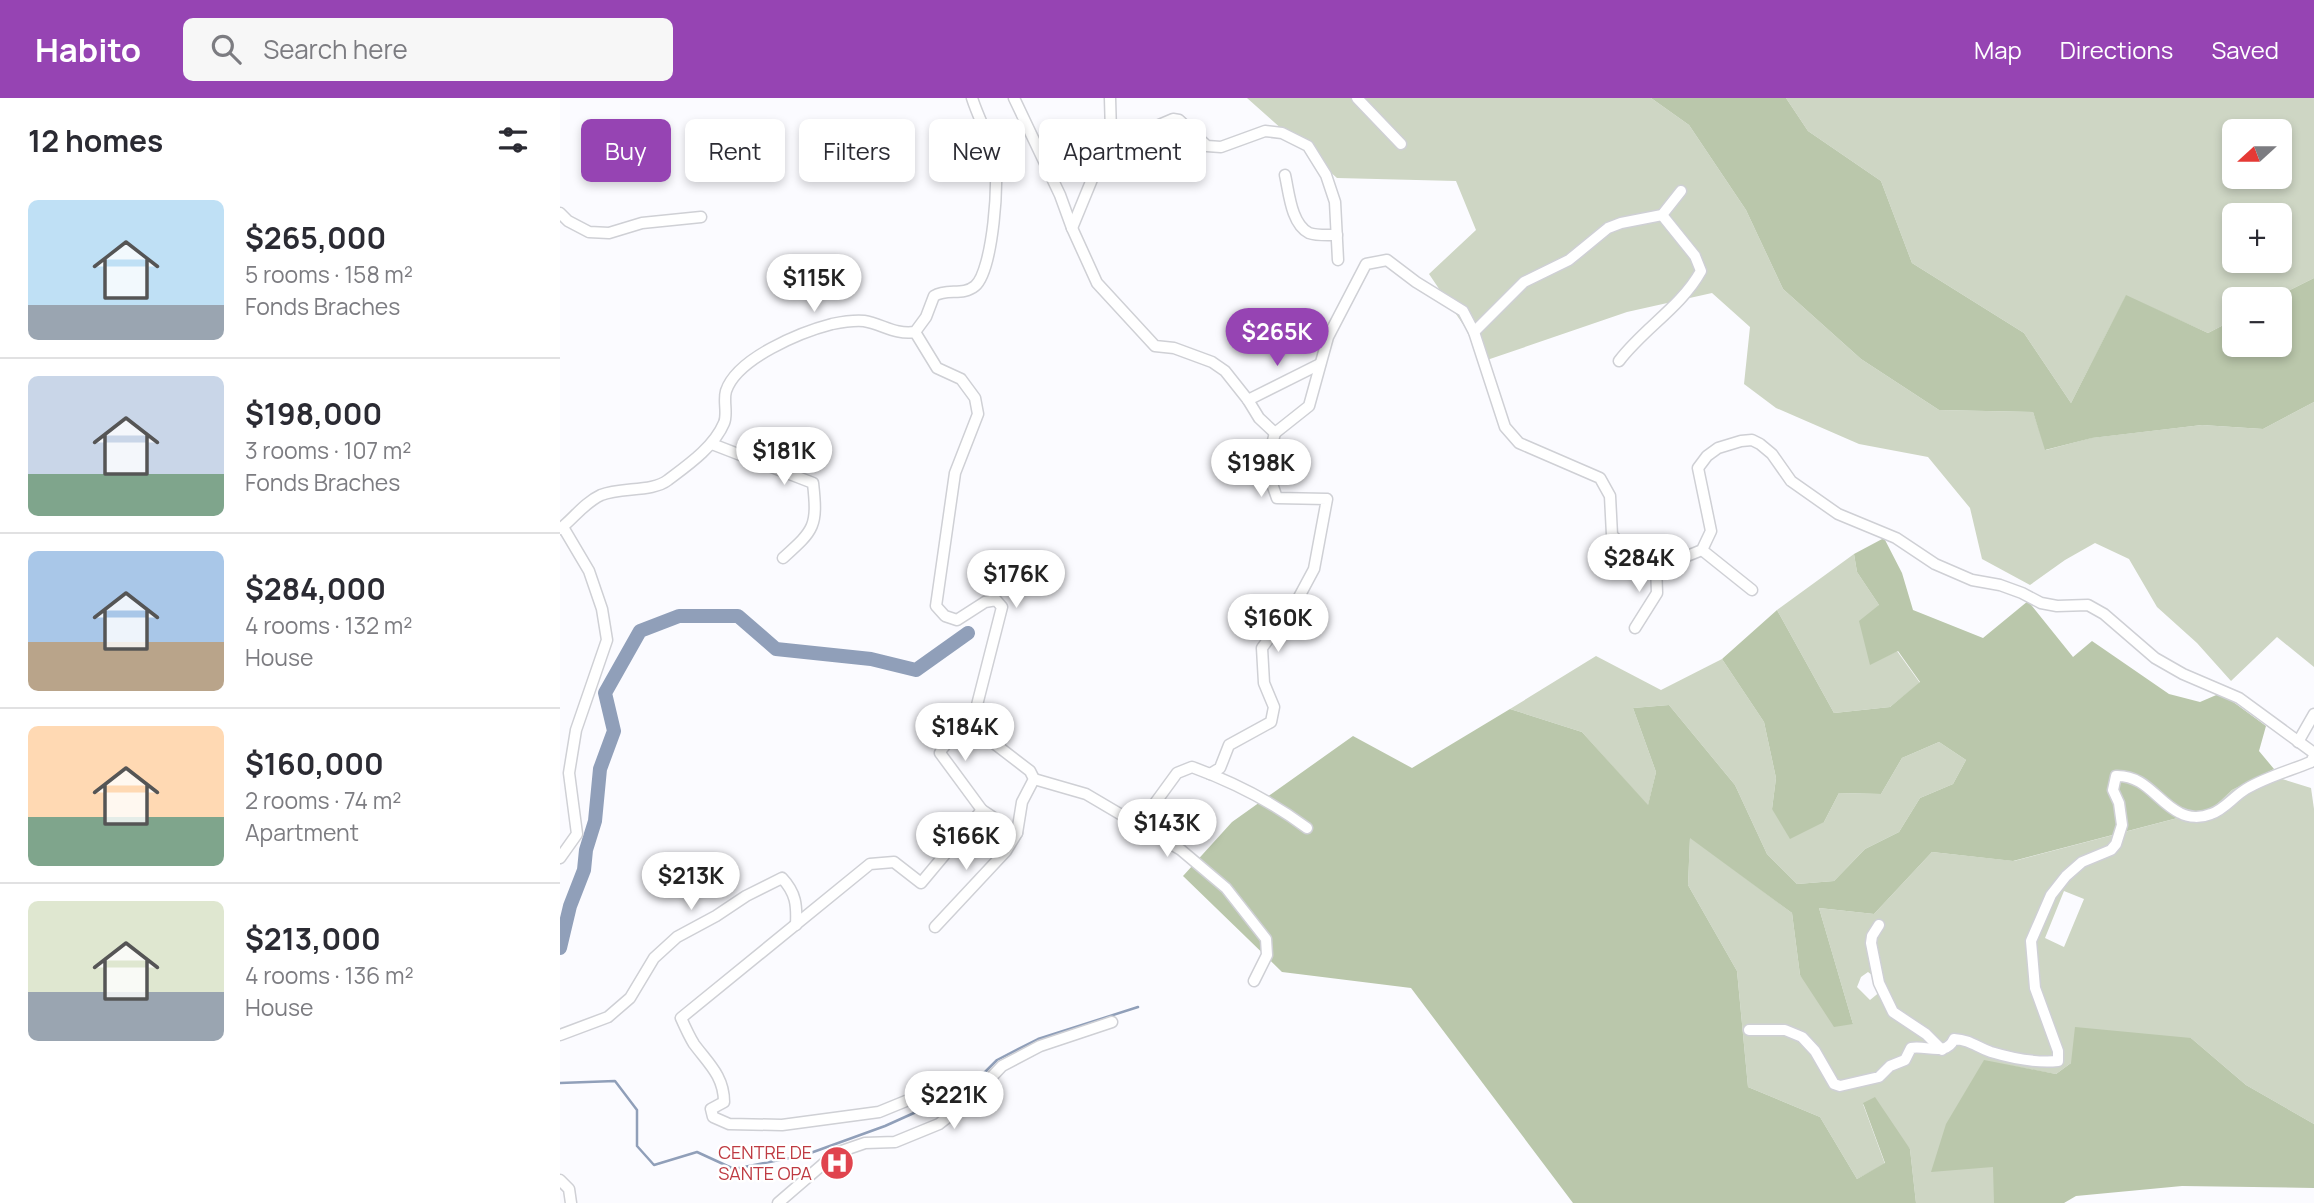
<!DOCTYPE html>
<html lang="en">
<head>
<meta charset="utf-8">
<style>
	:root { --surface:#fff; --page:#f7f7f7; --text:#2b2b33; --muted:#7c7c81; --line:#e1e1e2; --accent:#9644b3 }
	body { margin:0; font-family:Manrope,sans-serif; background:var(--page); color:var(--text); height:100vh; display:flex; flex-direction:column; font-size:26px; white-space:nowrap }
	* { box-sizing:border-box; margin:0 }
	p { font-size:23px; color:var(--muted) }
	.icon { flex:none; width:38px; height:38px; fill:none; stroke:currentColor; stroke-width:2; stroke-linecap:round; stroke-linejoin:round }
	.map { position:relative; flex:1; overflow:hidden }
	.side { display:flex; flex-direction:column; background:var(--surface); width:560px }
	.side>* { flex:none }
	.guide { position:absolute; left:21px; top:21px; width:665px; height:63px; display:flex; gap:14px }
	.needle { width:46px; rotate:249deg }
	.tools { position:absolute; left:1662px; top:21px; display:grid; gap:14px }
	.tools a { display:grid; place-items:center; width:70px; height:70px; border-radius:10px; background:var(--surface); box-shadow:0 4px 10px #0003; font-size:35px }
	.price { position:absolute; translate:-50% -60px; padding:0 16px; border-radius:24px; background:#fff; color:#222; font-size:23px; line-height:46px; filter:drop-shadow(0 2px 4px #0008) }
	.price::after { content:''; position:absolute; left:50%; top:42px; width:21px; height:16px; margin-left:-10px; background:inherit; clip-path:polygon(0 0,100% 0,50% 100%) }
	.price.on { background:var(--accent); color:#fff }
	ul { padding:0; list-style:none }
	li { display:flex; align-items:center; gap:21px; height:175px; padding:0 28px }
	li+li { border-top:2px solid var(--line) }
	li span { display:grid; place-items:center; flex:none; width:196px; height:140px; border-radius:10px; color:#555 }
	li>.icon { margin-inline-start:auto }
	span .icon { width:84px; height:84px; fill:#fffc; stroke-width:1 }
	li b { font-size:30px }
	h2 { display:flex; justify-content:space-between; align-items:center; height:84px; padding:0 28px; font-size:30px }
	.chip { padding:0 24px; border-radius:10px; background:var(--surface); box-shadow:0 4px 10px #0003; font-size:24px; line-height:63px }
	.chip.on { background:var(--accent); color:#fff }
	header { display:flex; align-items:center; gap:42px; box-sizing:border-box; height:98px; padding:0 35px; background:var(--accent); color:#fff }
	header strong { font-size:33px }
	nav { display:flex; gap:38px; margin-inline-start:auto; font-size:24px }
	.search { width:490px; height:63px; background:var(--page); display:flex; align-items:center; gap:18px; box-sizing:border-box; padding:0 24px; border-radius:10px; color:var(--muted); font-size:26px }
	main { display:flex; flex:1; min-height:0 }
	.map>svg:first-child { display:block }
</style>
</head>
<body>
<header>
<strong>Habito</strong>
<div class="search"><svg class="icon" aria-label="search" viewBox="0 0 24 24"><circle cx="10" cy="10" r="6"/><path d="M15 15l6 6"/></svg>Search here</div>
<nav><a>Map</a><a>Directions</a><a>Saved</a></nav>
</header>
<main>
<section class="side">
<h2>12 homes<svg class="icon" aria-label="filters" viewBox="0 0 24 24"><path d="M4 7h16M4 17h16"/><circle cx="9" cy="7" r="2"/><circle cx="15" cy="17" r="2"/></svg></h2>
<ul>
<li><span style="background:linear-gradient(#bfe0f5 75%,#9aa5b1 0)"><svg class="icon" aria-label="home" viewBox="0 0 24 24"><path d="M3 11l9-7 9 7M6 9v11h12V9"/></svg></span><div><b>$265,000</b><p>5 rooms · 158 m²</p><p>Fonds Braches</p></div></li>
<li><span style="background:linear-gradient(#c9d6e8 70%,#7fa58c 0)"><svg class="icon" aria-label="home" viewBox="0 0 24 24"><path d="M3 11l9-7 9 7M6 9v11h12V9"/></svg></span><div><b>$198,000</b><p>3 rooms · 107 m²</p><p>Fonds Braches</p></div></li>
<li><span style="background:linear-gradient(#a9c7e8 65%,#b9a48a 0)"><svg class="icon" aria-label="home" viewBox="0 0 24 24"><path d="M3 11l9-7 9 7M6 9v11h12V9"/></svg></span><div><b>$284,000</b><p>4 rooms · 132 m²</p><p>House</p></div></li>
<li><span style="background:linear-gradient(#ffd9b3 65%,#7fa58c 0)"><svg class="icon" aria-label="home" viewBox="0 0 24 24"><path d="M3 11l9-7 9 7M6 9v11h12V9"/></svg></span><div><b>$160,000</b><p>2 rooms · 74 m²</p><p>Apartment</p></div></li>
<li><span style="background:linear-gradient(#dfe7d0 65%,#9aa5b1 0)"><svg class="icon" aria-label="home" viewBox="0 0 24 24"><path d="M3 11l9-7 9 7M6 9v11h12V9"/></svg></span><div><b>$213,000</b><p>4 rooms · 136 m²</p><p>House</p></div></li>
</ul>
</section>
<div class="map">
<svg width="1754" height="1105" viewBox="0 0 1754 1105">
	<rect width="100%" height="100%" fill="#fbfbff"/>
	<g fill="#ced6c4" fill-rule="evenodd">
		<path d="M687,0H1091L1129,27L1186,112L1223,191L1301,261L1379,312L1473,314L1486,352L1531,340L1642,327L1703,331L1754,304V569L1717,539L1671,583L1637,545L1597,509L1569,461L1535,445L1505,462L1470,487L1422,461L1410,410L1368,359L1299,346L1216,310L1184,286L1190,229L1152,195L1067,214L927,262L869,176L916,132L896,83L777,80Z"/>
		<path d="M1226,0H1754V180L1712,201H1675V221L1648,235L1566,198L1511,305L1464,235L1352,165L1321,83L1248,33ZM1675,33H1720V79H1675ZM1675,117H1720V163H1675Z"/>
		<path d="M1294,456L1297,474L1319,507L1310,566L1337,553L1360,585L1330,609L1274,615L1217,512Z"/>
		<path d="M1036,558L1101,592L1162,561L1204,624L1216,680L1212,711L1264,724L1279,695L1321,696L1342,660L1379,644L1406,662L1393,686L1360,700L1339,734L1305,751L1274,783L1237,786L1207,756L1175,687L1109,607L1073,610L1096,674L1088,708L1022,634L950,611Z"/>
		<path d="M1714,671L1722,681L1751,690L1754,711V1026L1686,987L1631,940L1511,965L1496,976L1424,963L1414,981L1434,1069V1105H1356L1350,1051L1303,1006L1325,1066L1297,1081L1260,1019L1188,989L1177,873L1128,787L1130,739L1232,815L1240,877L1293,926L1259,810L1314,816L1372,754L1454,763L1652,711L1672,692ZM1504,793L1524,801L1504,849L1485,840ZM1308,874L1321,884V893L1310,902L1297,889L1301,879Z"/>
	</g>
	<g fill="#bac7ab">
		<path d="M1091,0H1226L1248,33L1321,83L1352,165L1464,235L1511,305L1566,197L1648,235L1675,221V247H1720V201H1712L1754,180V304L1703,331L1642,327L1532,340L1485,352L1473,314L1379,312L1301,261L1223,191L1186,112L1129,27Z"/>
		<path d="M1324,440L1342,475L1353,512L1423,540L1468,503L1513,559L1532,543L1609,596L1640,604L1661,595L1706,628L1699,653L1714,671L1672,692L1652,711L1453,763L1372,754L1314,816L1259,810L1293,926L1274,929L1240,877L1232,815L1130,740L1128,787L1177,873L1188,989L1260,1019L1297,1081L1325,1065L1303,1005L1315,999L1350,1051L1356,1105H1013L851,890L722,874L623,778L672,724L793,638L852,670L950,611L1022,634L1088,707L1096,674L1073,610L1109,607L1175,687L1207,756L1237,786L1274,783L1305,751L1339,734L1360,700L1393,686L1406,662L1379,644L1342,660L1321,696L1279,695L1264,724L1230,741L1212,711L1216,680L1204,624L1162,561L1217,512L1274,615L1330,609L1360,584L1338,553L1310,567L1299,523L1319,507L1297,474L1294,456Z"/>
		<path d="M1515,929L1631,940L1686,987L1754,1026V1090L1622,1088L1516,1098L1504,1105H1434L1433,1069L1371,1074L1386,1026L1424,962L1496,976L1511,965Z"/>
	</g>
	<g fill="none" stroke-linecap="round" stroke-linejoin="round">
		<g stroke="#909fb9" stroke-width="2.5">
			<path d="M0,985L55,983L77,1012V1048L94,1067L137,1054L174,1071L245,1057L325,1028L385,1001"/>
			<path d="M398,995L415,984L437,962L478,941L578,909"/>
		</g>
		<path stroke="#909fb9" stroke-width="14" d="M0,850L10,808L24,772L26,752L35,723L40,671L54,633L45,595L80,533L119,518H178L216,551L311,561L356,572L408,535"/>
		<g stroke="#cfd0d5" stroke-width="13">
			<g id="minor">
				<path d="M454,0L500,97L512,130L537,185L595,248L614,250L652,264L665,273L688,302L699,320L715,335L749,308L768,239L806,166L827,162L856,184L903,213L914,234L945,329L959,345L1040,380L1050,398L1052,437C1088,473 1096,471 1142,452L1151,433L1138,370L1147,358L1158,350L1181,343L1192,342L1200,346L1212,356L1231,383L1278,416L1336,440L1375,466L1412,482L1440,487L1462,495L1481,505L1497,508L1528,507L1544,516L1595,560L1623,576L1679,600L1754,655"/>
				<path d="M797,0L841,46"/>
				<path d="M551,35L573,38L613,21L619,22L647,48L661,49L705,33L722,35L748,48L766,77L775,104L778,162"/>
				<path d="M725,77C729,94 731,126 749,135C757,138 769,137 777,137"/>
				<path d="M0,115L8,123L29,134L49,135L82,125L141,119"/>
				<path d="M512,130L551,35L550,0"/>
				<path d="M355,234L377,270L401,281L415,300L418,316L395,375L376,508L385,518L397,522L425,504L436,502L442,509L417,607L431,643L470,673L474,681L462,704L457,735L422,712L361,785L334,764L310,766L121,920C125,929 129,938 134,946C148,965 164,978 164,1004L151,1011L153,1019L169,1026L222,1027L319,1014L368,994L410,1002"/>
				<path d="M914,234L964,184L1009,162L1048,130L1061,125L1102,117L1121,93"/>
				<path d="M1059,263C1083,231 1121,209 1141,173L1135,158L1102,117"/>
				<path d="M688,302L760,266"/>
				<path d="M152,346L253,385C258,429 254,432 223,460"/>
				<path d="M0,431C14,420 24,405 41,397C61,389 93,394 108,382C128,367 154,349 164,325C168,316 163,303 166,293C177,260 241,234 272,226C282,224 293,222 304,223C322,226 335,237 355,234L366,219L374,198C387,190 403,198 415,188C433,173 440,78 434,56C428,37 418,19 412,0"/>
				<path d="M1142,452L1192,492"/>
				<path d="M1075,530L1097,495L1096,467"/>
				<path d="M1738,644L1754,616"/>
				<path d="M650,676L660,670L669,647L711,624L714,609L704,585L702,550L739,499L754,471L767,401L717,400L706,369L715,335"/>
				<path d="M474,681L526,696L621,752L666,790L706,841L707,857L694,883"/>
				<path d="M422,712L380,655C386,640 409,632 424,625"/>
				<path d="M572,724L590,712L617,675L632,669C673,684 711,703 747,730"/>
				<path d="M0,760L17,736L9,675L16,632L47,542L42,511L29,473L3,429"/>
				<path d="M1319,827L1312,838L1311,845L1319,885L1333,914L1366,936L1382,952"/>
				<path d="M375,829L446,753L457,735"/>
				<path d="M1189,932H1225L1242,939L1255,953L1274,986L1280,988L1319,979L1330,968L1345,962L1351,950C1367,947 1386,959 1394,941C1411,942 1416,949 1431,954C1451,960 1477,965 1498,963V953L1475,890L1471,843L1491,797L1506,778L1522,764L1551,752L1556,746L1562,727L1559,705L1553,692L1556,678C1586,677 1597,704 1620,715C1629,720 1641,720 1651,716C1664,712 1674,698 1686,691C1706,679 1729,673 1751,664L1754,658"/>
				<path d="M0,937L48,919L70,900L94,860L117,839L156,818L186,798L222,780C236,795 237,807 236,827"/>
				<path d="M0,1082L9,1091L11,1105"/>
				<path d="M218,1105L276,1055L305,1045L335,1044L379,1026L410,1002L442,968L480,948L552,924"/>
			</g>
		</g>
		<use href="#minor" stroke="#fff" stroke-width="10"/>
	</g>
	<defs>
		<g id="hospital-disc" transform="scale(1.75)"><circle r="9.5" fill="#e0444e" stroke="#fff"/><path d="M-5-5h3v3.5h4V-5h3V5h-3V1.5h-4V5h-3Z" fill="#fff"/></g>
	</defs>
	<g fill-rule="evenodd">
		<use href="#hospital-disc" x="277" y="1065"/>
	</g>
	<g text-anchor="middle" stroke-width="5" stroke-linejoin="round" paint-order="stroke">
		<g font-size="18" fill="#be3a42" stroke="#fff" text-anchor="end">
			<text x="252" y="1061">CENTRE DE<tspan x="252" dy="21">SANTE OPA</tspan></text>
		</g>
	</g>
</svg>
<div class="tools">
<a><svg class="needle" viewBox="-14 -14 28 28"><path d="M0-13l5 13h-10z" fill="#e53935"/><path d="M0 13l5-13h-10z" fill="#7c7c81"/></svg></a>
<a>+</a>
<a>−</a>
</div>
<b class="price" style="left:254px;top:216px">$115K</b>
<b class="price on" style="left:717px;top:270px">$265K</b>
<b class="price" style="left:224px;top:389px">$181K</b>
<b class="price" style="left:701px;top:401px">$198K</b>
<b class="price" style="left:1079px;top:496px">$284K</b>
<b class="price" style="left:456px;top:512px">$176K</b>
<b class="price" style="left:718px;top:556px">$160K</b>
<b class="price" style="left:405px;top:665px">$184K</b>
<b class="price" style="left:607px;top:761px">$143K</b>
<b class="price" style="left:406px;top:774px">$166K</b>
<b class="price" style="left:131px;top:814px">$213K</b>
<b class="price" style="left:394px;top:1033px">$221K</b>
<div class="guide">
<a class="chip on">Buy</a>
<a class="chip">Rent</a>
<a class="chip">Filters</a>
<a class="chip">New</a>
<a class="chip">Apartment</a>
</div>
</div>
</main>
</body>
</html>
